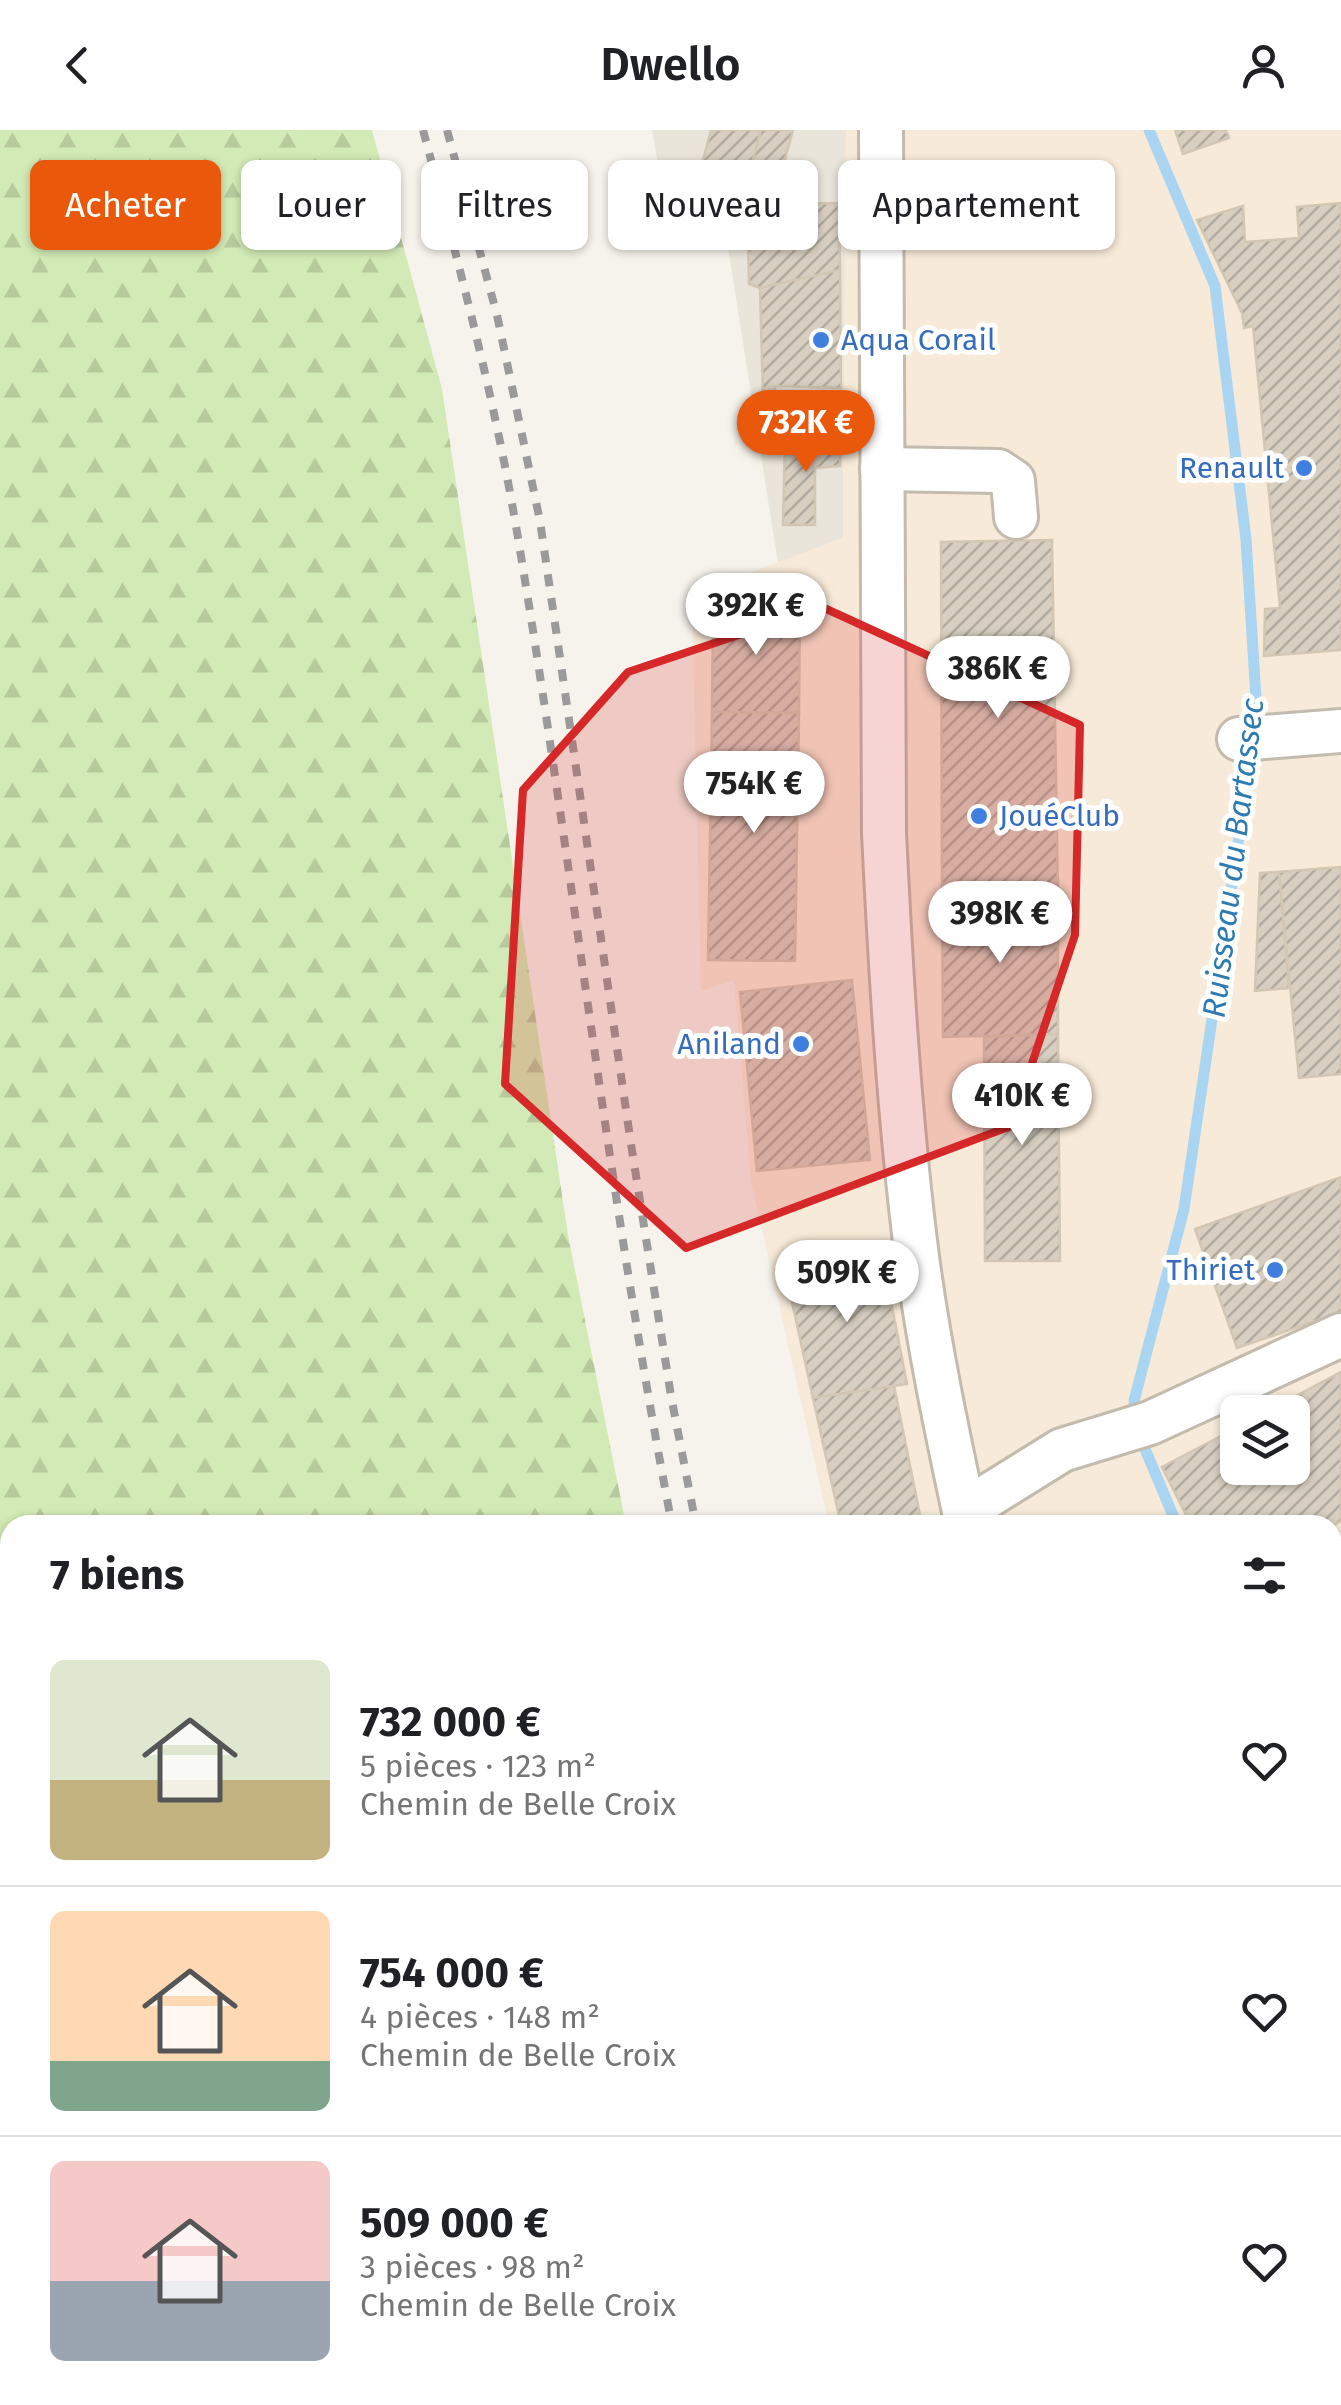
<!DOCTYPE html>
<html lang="fr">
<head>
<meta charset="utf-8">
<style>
	:root { --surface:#fff; --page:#f6f6f6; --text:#202124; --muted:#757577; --line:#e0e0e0; --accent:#ea580c }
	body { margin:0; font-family:"Fira Sans",sans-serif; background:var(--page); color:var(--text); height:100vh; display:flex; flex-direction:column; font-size:38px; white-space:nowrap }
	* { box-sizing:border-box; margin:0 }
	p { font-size:32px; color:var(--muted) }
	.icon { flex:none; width:55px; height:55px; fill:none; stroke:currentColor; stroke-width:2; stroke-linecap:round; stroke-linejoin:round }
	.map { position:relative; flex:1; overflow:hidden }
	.panel { position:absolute; left:0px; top:1385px; width:1342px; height:890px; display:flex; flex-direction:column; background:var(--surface); border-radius:30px 30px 0 0; box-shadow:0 2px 8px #0004 }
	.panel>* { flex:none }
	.hud { position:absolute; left:30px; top:30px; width:1282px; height:90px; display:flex; gap:20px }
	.fabs { position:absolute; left:1220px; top:1265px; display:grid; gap:20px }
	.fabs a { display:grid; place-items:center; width:90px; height:90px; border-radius:15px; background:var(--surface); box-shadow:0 2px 8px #0004; font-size:50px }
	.price { position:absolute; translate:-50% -85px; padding:0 22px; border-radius:35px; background:#fff; color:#222; font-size:32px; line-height:65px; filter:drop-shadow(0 2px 5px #0008) }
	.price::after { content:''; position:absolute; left:50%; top:60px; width:30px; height:22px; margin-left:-15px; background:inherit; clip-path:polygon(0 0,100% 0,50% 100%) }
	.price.current { background:var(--accent); color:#fff }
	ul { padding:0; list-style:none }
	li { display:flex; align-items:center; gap:30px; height:250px; padding:0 50px }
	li+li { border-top:2px solid var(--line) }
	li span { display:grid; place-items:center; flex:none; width:280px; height:200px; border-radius:15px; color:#555 }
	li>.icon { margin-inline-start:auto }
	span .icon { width:120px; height:120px; fill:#fffc; stroke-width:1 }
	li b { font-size:42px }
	h2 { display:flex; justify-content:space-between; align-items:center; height:120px; padding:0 50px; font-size:42px }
	.chip { padding:0 35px; border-radius:15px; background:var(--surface); box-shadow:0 2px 8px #0004; font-size:35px; line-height:90px }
	.chip.current { background:var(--accent); color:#fff }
	header { display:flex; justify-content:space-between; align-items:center; height:130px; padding:0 50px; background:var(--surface); font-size:45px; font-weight:600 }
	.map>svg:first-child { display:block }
</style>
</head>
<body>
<header><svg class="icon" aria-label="back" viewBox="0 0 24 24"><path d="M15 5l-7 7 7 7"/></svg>Dwello<svg class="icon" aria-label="person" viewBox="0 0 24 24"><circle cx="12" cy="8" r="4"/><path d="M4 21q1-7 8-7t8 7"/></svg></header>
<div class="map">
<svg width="1341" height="2275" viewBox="0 0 1341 2275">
	<defs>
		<pattern id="forest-firs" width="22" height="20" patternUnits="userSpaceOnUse" patternTransform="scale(2.5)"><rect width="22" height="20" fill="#d2eab5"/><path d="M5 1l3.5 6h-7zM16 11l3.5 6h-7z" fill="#b6ca9c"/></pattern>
		<pattern id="building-hatch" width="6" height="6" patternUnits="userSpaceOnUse" patternTransform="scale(2.5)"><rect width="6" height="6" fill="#d8cfc1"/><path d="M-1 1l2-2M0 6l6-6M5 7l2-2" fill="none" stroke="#b1aa9e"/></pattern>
	</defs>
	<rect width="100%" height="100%" fill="#f6f3ec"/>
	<path fill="#eae5da" d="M652,0H846L843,408L778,433L725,99L670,104Z"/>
	<path fill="#f7ead8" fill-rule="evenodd" d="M846,0H1341V2275H1041L1036,2265H1332V1395H829L751,1052L734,850L701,861L692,464L843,408ZM1238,1282H1292V1338H1238Z"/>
	<path fill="url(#forest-firs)" d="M0,0H372L442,259L568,1105L626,1395H10V2265H245L246,2275H0Z"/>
	<path fill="#e5e3e0" d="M1341,1900V2136L1337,2130L1332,2132V1905Z"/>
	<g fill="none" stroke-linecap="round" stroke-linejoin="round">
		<g stroke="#a9d4f2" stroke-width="11">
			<path d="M1137,1289L1134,1271L1184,1079L1257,584L1246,409L1215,156L1149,0"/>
			<path d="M1140,1307L1177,1395"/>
		</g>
	</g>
	<g fill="url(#building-hatch)" stroke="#d3c7b4" stroke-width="2.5">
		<path d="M711,0H761L747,53L700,41Z"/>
		<path d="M761,0H793L773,73L746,74L747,53Z"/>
		<path d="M1175,0H1226L1229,8L1183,24Z"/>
		<path d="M720,46L747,53L745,64L717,57Z"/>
		<path d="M839,73L840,140L760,158L749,154L747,74Z"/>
		<path d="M1341,73V520L1264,526L1265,479L1280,478L1253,196L1244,198L1242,183L1197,90L1243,76L1245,112L1299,108L1297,77Z"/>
		<path d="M840,140L841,258L775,256L776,268L763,269L760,158Z"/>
		<path d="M841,307L840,336L815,338V395H783L785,308Z"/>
		<path d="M1052,410L1058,767L942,768L941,412Z"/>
		<path d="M800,473L799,583L712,582L713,474Z"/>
		<path d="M712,582L799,583L795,831L708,830Z"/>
		<path d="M1341,737V944L1299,948L1279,742Z"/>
		<path d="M1279,742L1289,858L1255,861L1260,743Z"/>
		<path d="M1058,767V904L943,907L942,768Z"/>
		<path d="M852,850L870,1030L757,1041L740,862Z"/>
		<path d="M1058,904L1060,1131H985L984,907Z"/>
		<path d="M1341,1047V1182L1237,1218L1195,1099Z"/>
		<path d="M881,1120L907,1254L813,1268L785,1140Z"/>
		<path d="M1341,1242V1391L1332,1396L1191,1395L1162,1337L1238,1297V1338H1292V1282H1266Z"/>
		<path d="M894,1256L922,1395H841L813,1268Z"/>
		<path d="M1341,1441V1612L1332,1614V1446Z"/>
		<path d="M1174,2265H1197L1201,2275H1161Z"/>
	</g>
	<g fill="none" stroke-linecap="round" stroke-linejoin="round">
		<g stroke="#c2bbae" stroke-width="48">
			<g id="minor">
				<path d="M881,0L884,703C891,845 899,987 917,1127C929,1217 948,1307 967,1395"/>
				<path d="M882,339L998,341L1013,351L1016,387"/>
				<path d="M1239,609L1341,601"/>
				<path d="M964,1381L1062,1320L1150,1293L1341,1205"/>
				<path d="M1332,2218L1341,2201"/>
				<path d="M1299,2265L1304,2275"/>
			</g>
		</g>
		<use href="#minor" stroke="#fff" stroke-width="42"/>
		<g stroke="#9a9a9a" stroke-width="8" stroke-dasharray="12 12" stroke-linecap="butt">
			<path d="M423,0C458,131 493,262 516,396C572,729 608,1064 672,1395"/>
			<path d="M447,0L497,185L540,391L631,1014L671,1266L696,1395"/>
			<path d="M960,2265L964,2275"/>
			<path d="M986,2265L991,2275"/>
		</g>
	</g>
	<path fill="#d62828" fill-opacity="0.2" stroke="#d62828" stroke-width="8" stroke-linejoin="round" d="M822,477L1080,595L1075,805L1011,996L686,1118L505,954L523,660L628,542Z"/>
	<g fill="#3f7fe0" stroke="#fff" stroke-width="4">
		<circle cx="821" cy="210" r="10"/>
		<circle cx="1304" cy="338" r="10"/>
		<circle cx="979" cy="686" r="10"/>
		<circle cx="801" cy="914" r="10"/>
		<circle cx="1275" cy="1140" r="10"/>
	</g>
	<g text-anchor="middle" stroke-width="10" stroke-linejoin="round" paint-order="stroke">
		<g font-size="30" fill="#366cbe" stroke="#fff" text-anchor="end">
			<text x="841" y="220" text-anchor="start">Aqua Corail</text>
			<text x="1284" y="348">Renault</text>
			<text x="999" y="696" text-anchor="start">JouéClub</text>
			<text x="781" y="924">Aniland</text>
			<text x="1255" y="1150">Thiriet</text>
		</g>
		<g font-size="32" font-style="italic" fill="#2e7ab2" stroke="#fff">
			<text transform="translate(1233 728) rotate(-83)" y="11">Ruisseau du Bartassec</text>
		</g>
	</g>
</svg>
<div class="fabs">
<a><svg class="icon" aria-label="layers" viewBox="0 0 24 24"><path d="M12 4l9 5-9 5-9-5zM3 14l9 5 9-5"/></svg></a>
</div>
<b class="price current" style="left:806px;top:345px">732K €</b>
<b class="price" style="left:756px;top:528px">392K €</b>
<b class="price" style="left:998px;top:591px">386K €</b>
<b class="price" style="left:754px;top:706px">754K €</b>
<b class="price" style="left:1000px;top:836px">398K €</b>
<b class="price" style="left:1022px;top:1018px">410K €</b>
<b class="price" style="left:847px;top:1195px">509K €</b>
<div class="hud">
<a class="chip current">Acheter</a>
<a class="chip">Louer</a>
<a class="chip">Filtres</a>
<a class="chip">Nouveau</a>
<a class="chip">Appartement</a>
</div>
<section class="panel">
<h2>7 biens<svg class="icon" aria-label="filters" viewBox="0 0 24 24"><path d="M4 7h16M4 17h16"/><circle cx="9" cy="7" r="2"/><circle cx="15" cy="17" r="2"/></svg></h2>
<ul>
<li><span style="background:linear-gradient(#dfe7d0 60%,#c2b280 0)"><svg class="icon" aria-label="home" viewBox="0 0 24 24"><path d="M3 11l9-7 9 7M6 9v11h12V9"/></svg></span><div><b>732 000 €</b><p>5 pièces · 123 m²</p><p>Chemin de Belle Croix</p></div><svg class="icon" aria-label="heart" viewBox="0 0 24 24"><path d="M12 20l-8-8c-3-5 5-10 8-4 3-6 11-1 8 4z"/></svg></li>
<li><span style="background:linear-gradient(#ffd9b3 75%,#7fa58c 0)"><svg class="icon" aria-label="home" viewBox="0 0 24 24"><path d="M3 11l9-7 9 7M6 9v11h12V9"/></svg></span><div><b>754 000 €</b><p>4 pièces · 148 m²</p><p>Chemin de Belle Croix</p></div><svg class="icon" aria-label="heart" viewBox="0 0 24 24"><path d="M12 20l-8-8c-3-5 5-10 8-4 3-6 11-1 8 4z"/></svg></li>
<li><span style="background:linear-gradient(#f6c9c9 60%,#9aa5b1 0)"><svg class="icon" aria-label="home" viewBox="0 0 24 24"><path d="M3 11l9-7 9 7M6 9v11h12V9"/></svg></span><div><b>509 000 €</b><p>3 pièces · 98 m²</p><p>Chemin de Belle Croix</p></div><svg class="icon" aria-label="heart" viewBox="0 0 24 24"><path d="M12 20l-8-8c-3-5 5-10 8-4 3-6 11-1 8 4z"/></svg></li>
</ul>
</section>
</div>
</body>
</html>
